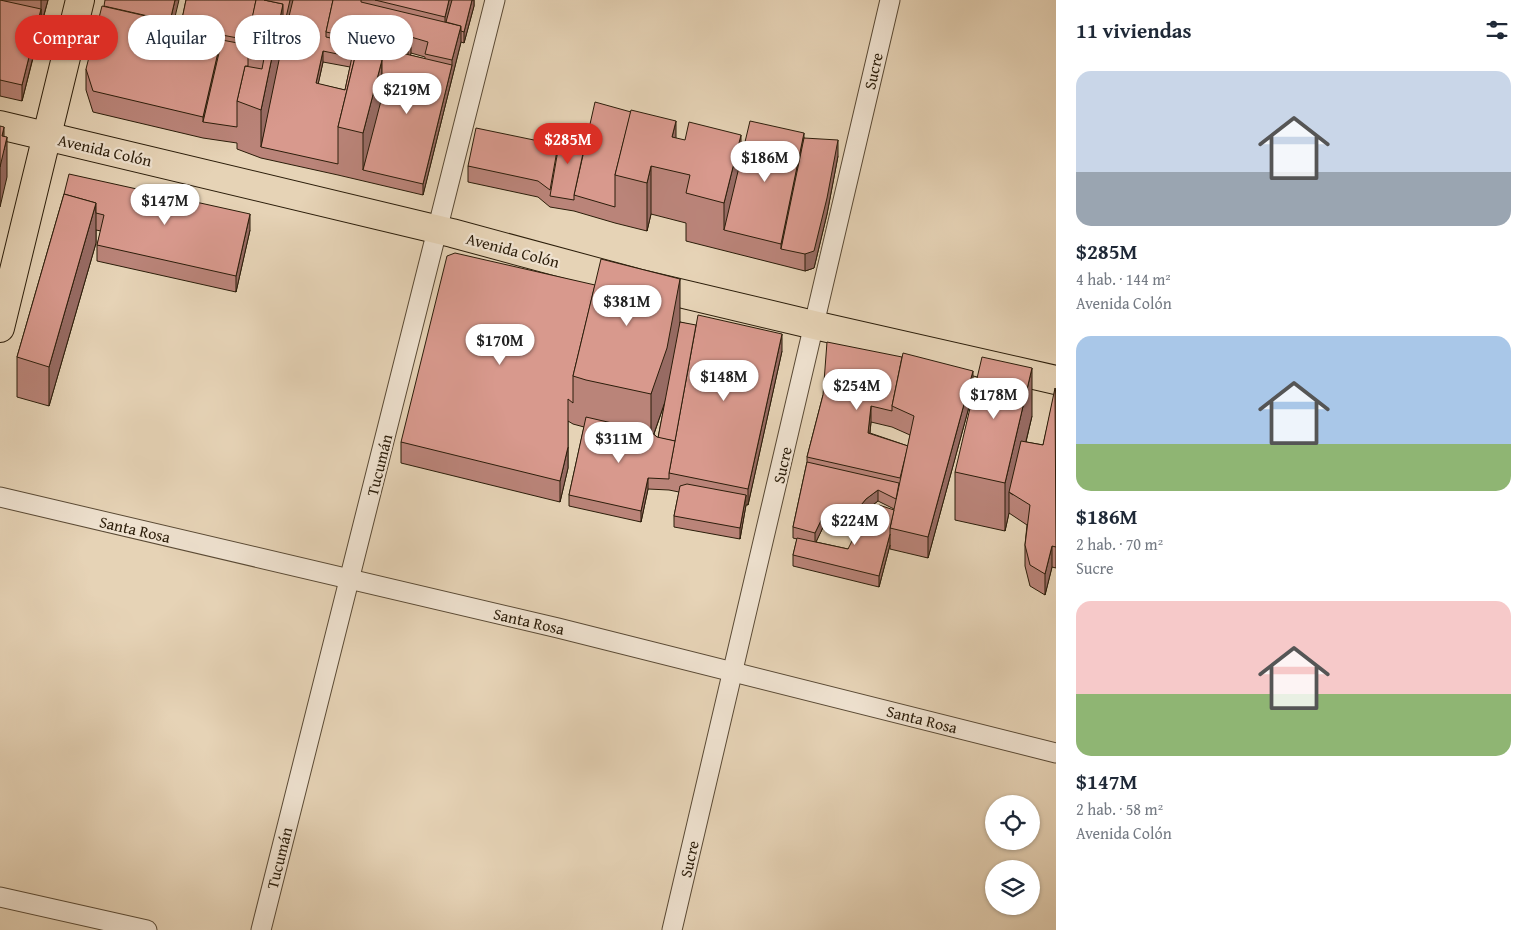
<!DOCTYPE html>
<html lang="es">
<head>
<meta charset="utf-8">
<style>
	:root { --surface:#fff; --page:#f2f2f3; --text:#1f2937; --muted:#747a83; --accent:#d93025 }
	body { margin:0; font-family:"Gentium Book Plus",serif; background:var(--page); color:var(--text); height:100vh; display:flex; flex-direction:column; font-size:19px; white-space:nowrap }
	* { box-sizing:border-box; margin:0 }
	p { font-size:16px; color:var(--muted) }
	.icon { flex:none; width:28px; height:28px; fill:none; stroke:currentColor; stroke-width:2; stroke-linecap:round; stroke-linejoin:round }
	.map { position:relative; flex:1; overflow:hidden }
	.details { display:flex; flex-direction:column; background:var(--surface); width:475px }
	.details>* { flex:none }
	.hud { position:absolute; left:15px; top:15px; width:475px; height:45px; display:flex; gap:10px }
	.controls { position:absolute; left:985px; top:795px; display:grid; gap:10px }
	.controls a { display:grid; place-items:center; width:55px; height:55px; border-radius:50%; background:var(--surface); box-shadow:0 1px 4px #0004; font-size:25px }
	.price { position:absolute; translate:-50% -42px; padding:0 11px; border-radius:18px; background:#fff; color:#222; font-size:16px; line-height:32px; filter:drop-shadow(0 1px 2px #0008) }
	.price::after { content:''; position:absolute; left:50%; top:30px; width:15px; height:11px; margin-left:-8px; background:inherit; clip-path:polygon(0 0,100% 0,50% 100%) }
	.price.on { background:var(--accent); color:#fff }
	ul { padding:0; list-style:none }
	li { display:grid; align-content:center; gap:10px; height:265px; padding:0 20px }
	li span { display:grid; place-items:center; height:155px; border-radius:15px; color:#555 }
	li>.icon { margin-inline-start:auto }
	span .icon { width:90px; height:90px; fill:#fffc; stroke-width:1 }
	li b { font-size:21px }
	h2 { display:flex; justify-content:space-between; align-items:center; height:60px; padding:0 20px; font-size:21px }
	.pill { padding:0 18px; border-radius:22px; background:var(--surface); box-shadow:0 1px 4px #0004; font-size:18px; line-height:45px }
	.pill.on { background:var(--accent); color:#fff }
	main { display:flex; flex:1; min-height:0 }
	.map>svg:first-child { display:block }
</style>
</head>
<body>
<main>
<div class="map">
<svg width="1056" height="930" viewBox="0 0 1056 930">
	<rect width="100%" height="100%" fill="#e6d3b6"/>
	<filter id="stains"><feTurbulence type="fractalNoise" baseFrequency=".004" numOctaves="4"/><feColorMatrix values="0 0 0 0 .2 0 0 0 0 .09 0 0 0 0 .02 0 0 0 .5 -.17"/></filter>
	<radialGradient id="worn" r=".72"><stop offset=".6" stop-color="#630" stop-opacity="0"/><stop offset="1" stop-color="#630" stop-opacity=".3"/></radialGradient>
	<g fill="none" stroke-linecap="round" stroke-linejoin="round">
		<g stroke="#5a4a35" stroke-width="21">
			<g id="street">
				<path d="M0,497L558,628L1056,753"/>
				<path d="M0,897L147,930"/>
				<path d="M261,930L495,0"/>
				<path d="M672,930L890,0"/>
			</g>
		</g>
		<g stroke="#2b1d0a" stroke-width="30">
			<g id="primary">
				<path d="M0,125L452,233L637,283L814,325L1056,380"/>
				<path d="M0,328L80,0"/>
			</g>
		</g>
		<use href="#street" stroke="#efe2d0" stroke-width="19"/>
		<use href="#primary" stroke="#e6d3b6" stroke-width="28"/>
	</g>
	<g fill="#ba8479" stroke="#2b1d0a" fill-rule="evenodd">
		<path d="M0,0H48L22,101L0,96Z"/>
		<path d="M186,0H474V6L464,43L461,42L423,195L338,175L261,158L237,149V143L203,138L93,112L86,90V69L174,22L181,24ZM372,45L387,48V50L374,58L370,57ZM411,53L425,57V59L410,55ZM323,62L350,67L345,90L318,84Z"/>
		<path d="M587,135L741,160L804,138L838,156L827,214L814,268L805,271L686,241V223L651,214L647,231L615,223L574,211L550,207L538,197L468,182V166L558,145Z"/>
		<path d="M64,194L250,230L236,292L97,261V245L101,231L96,230V243L49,406L17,397V357Z"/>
		<path d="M680,322L782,351L748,505H746L740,539L674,527V516L679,492L669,490L648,489L641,522L569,506V495L584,427L573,424L568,421V468L560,502L401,463V442ZM665,402L658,438L654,434Z"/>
		<path d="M1056,388V568L1052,567L1045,595L1030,586L1025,566V545L1027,525L1009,513L1005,531L955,520V472L1032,416L1026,442L1043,445Z"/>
		<path d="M973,392L928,558L890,549V545L879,587L793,566V555L797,539L793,538V527L807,462V457L823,395ZM871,422L892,427L910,435L908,446L870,433ZM878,501L894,509V510L848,549L816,542L826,521L856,522L866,510Z"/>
	</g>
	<g fill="#976b63" stroke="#2b1d0a">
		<path d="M41,0H48L41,25Z"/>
		<path d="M175,0H179L169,42V26Z"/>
		<path d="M290,0H295L261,147V110L283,4Z"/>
		<path d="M449,0H454L445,27V17Z"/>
		<path d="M472,0H474V6L464,43V32Z"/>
		<path d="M41,9V25L22,101V85Z"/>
		<path d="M461,26V42L423,195V184L452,65V60Z"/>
		<path d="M372,29V45L370,57V41Z"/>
		<path d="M222,35V56L203,122V117Z"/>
		<path d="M411,37V53L408,66V50Z"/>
		<path d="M366,46V57L346,129Z"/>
		<path d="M323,51V62L316,94V83Z"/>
		<path d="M382,60V108L363,170V133Z"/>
		<path d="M676,121V169L672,137Z"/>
		<path d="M4,127V150L7,137V177L0,207V167L2,136Z"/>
		<path d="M804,133V154L781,249V244Z"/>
		<path d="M741,135V183L724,230V203Z"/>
		<path d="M838,140V156L827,214L814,268L805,271V254Z"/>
		<path d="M651,166V214L647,231V183Z"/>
		<path d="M96,203V243L49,406V367Z"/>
		<path d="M250,214V230L236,292V276Z"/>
		<path d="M680,279V327L667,396L651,442V394Z"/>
		<path d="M782,334V351L748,505V489Z"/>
		<path d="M1032,368V416L1013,495L1009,492V513L1005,531V483Z"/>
		<path d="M973,371V392L928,558V537Z"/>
		<path d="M871,406V422L868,449V433Z"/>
		<path d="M568,447V468L560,502V481Z"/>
		<path d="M648,478V489L641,522V511Z"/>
		<path d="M878,490V501L866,510L856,522V511L866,499Z"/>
		<path d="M746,495V505L740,539V528Z"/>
		<path d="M826,510V521L815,544V533Z"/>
		<path d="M890,534V545L879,587V576Z"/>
		<path d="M1052,546V567L1045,595V574Z"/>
	</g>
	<g fill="#d8998d" stroke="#2b1d0a" fill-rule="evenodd">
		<path d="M0,0L41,9L22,85L0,80Z"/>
		<path d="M105,0H175L170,21L104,6Z"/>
		<path d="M186,0H256L248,40L222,35L203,117L93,91L86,69L102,6L181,24Z"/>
		<path d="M256,0H264L283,4L261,110L237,101L245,66L262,69L268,37L255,35V38L248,37Z"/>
		<path d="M264,0H290L283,31V4Z"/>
		<path d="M293,0H333L326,32V37L366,46L364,55L356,53L338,127V164L261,147L283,41ZM323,51L352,57L345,90L316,83Z"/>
		<path d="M333,0H361V2L461,26L452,60L425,54L428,42L411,37L408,50L387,45L390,33L372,29L370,41L326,32Z"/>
		<path d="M375,0H449L445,17Z"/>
		<path d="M452,0H472L464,32L461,31V26L446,22Z"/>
		<path d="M222,40L248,45V66H245L237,101V127L203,122Z"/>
		<path d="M376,47L452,65L423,184L363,170L382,97V60L374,58Z"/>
		<path d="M356,53L382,60L363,133L338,127Z"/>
		<path d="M595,102L631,112L615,175V207L574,195Z"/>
		<path d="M631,110L676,121L672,137L685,140L689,122L741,135L724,203L686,193L690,175L651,166L647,183L615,175Z"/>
		<path d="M750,121L804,133L781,244L724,230Z"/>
		<path d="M0,126L4,127L2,136L7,137L0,167Z"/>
		<path d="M476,128L558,145L550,190L538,181L468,166Z"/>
		<path d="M560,132L587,135L574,195V200L550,196L558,150Z"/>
		<path d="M804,138L838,140L827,198L814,251L805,254L781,249Z"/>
		<path d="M69,174L250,214L236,276L97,245L104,215L96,213V203L64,194Z"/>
		<path d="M64,194L96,203L49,367L17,357Z"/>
		<path d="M455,253L595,285L573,376V403L568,399V447L560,481L401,442L447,256Z"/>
		<path d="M601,259L680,279L667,348L651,394L586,380L573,376Z"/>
		<path d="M698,315L782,334L748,489L669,473Z"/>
		<path d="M680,322L696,325L675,441L658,438Z"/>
		<path d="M827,342L902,357L892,406V411L871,406L868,433L908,446L900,478L807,457L823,395Z"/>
		<path d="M903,353L973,371L928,537L890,528L914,416L892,406Z"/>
		<path d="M982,357L1032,368L1005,483L955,472Z"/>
		<path d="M1055,388L1056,547L1052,546L1045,574L1030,565L1025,545L1030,505L1009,492L1021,441L1043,445Z"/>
		<path d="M586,417L651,432L657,437L675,441L669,473V479L648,478L641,511L569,495Z"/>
		<path d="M807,462L899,483L896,499L878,490L866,499L856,511L826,510L815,533L793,527Z"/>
		<path d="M687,484L746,495L740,528L674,516L680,486Z"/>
		<path d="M879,505L894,510L890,528V534L879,576L793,555L797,538L848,549L861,523Z"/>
	</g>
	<g text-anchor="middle" stroke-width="4.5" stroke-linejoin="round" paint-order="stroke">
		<g font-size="16" fill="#2b1d0a" stroke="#efe2d0">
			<text transform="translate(873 71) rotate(-77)" y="6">Sucre</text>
			<text transform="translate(105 150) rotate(13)" y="6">Avenida Colón</text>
			<text transform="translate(513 250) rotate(15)" y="6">Avenida Colón</text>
			<text transform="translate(379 465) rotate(-76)" y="6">Tucumán</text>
			<text transform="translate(782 465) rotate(-77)" y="6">Sucre</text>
			<text transform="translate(135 529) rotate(13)" y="6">Santa Rosa</text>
			<text transform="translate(529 621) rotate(13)" y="6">Santa Rosa</text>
			<text transform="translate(922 719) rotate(14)" y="6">Santa Rosa</text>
			<text transform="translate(279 858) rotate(-76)" y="6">Tucumán</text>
			<text transform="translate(689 859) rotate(-77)" y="6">Sucre</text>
		</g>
	</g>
	<rect width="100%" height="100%" filter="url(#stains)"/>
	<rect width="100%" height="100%" fill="url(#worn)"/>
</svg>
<div class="controls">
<a><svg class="icon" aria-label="locate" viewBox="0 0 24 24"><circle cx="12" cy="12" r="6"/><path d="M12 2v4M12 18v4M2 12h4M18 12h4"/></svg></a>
<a><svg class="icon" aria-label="layers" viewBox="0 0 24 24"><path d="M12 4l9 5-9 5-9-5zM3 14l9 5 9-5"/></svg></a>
</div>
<b class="price" style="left:407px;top:115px">$219M</b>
<b class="price on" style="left:568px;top:165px">$285M</b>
<b class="price" style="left:765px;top:183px">$186M</b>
<b class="price" style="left:165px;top:226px">$147M</b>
<b class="price" style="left:627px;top:327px">$381M</b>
<b class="price" style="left:500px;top:366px">$170M</b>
<b class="price" style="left:724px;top:402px">$148M</b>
<b class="price" style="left:857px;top:411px">$254M</b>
<b class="price" style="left:994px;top:420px">$178M</b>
<b class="price" style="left:619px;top:464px">$311M</b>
<b class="price" style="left:855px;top:546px">$224M</b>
<div class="hud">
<a class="pill on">Comprar</a>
<a class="pill">Alquilar</a>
<a class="pill">Filtros</a>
<a class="pill">Nuevo</a>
</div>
</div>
<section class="details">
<h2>11 viviendas<svg class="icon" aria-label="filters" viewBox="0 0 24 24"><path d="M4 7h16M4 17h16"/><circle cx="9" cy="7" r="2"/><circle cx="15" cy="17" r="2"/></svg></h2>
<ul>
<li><span style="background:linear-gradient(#c9d6e8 65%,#9aa5b1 0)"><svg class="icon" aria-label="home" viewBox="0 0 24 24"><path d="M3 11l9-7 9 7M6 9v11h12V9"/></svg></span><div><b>$285M</b><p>4 hab. · 144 m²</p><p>Avenida Colón</p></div></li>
<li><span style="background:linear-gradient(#a9c7e8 70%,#8fb573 0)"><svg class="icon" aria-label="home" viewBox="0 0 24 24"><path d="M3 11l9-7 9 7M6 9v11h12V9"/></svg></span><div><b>$186M</b><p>2 hab. · 70 m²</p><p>Sucre</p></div></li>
<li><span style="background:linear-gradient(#f6c9c9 60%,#8fb573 0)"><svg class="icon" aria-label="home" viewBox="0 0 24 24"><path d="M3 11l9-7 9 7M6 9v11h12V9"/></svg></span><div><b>$147M</b><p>2 hab. · 58 m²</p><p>Avenida Colón</p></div></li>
</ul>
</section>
</main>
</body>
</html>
